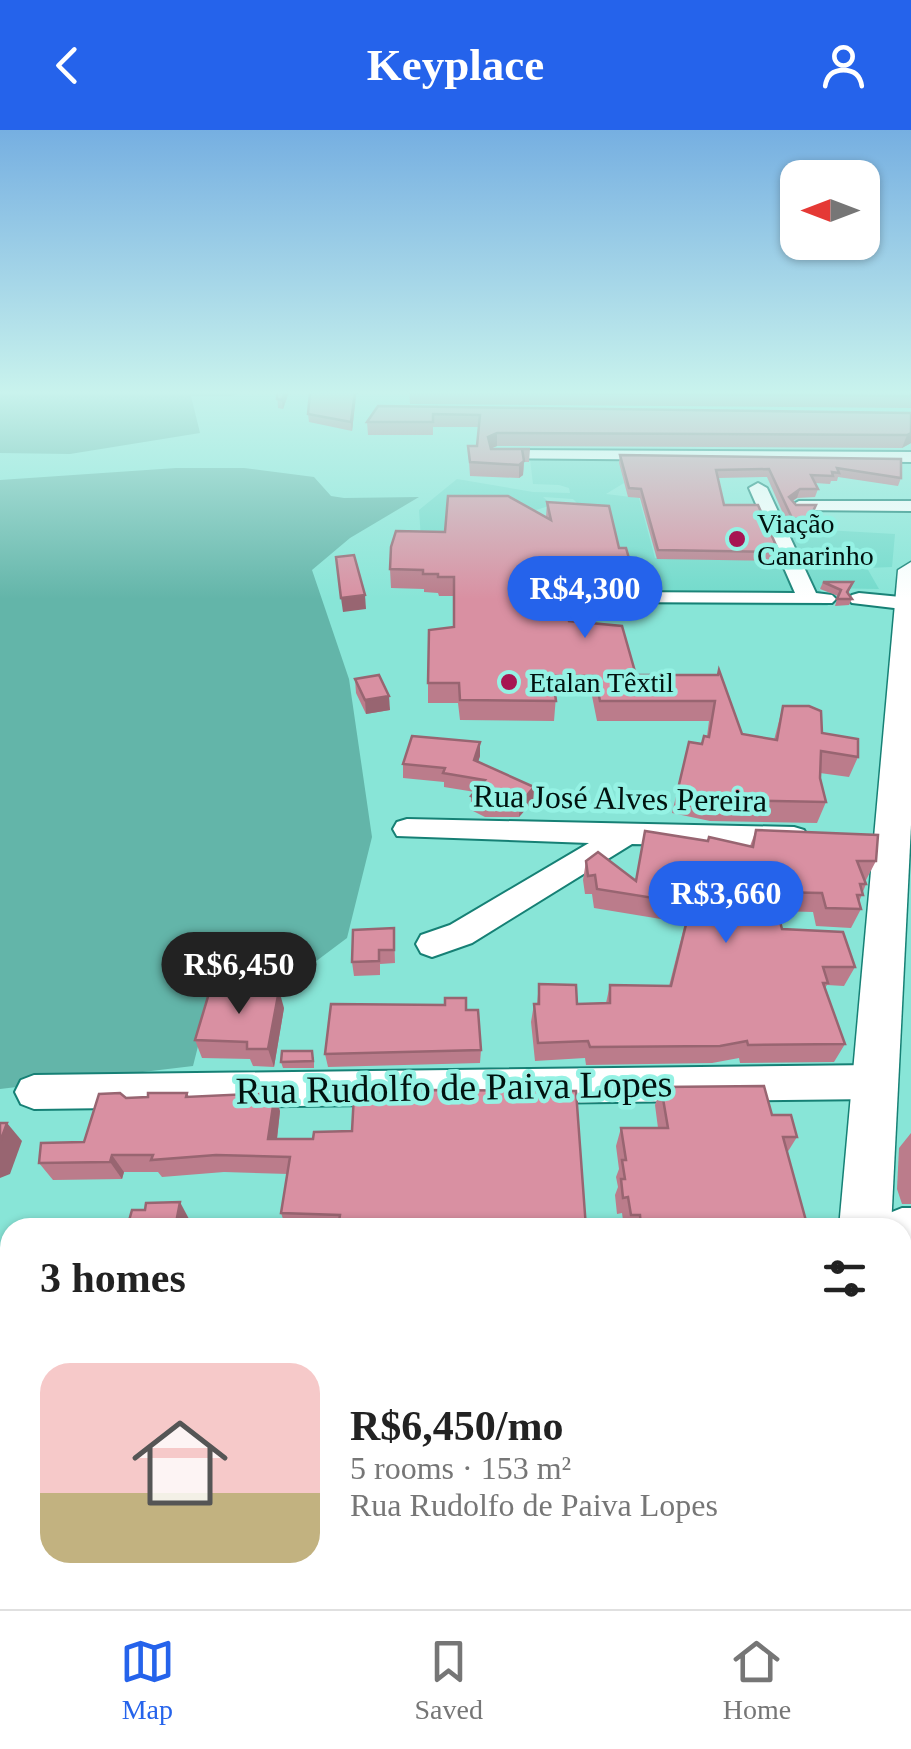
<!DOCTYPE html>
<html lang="en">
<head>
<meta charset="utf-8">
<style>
	:root { --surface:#fff; --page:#f6f6f6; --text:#222; --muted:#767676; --line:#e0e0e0; --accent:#2563eb }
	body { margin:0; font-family:"Times New Roman",serif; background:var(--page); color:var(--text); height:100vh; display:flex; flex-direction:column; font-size:38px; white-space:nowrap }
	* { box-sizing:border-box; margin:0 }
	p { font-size:32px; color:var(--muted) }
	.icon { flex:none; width:55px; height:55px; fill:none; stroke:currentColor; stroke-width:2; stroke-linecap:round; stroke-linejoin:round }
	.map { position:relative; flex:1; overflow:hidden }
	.panel { position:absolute; left:0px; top:1088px; width:912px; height:392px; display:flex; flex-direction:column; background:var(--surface); border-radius:30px 30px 0 0; box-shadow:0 2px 8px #0004 }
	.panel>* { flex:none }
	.needle { width:65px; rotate:270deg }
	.tools { position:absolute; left:780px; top:30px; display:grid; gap:20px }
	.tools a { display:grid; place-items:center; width:100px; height:100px; border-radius:20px; background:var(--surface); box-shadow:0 2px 8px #0004; font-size:50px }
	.price { position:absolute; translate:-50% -85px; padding:0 22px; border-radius:35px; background:var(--accent); color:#fff; font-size:32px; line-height:65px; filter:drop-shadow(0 2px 5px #0008) }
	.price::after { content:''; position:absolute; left:50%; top:60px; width:30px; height:22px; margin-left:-15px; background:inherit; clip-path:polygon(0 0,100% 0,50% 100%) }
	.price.selected { background:#222; color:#fff }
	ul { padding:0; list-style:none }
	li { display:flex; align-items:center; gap:30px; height:250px; padding:0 40px }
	li span { display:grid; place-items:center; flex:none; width:280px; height:200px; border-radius:30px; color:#555 }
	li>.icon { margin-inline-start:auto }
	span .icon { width:120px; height:120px; fill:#fffc; stroke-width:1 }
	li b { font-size:42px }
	h2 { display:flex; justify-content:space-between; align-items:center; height:120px; padding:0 40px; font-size:42px }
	header { display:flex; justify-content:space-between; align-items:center; height:130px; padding:0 40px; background:var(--accent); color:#fff; font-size:45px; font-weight:700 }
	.tab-bar { display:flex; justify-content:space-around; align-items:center; height:140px; border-top:2px solid var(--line); background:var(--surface); font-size:28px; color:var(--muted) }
	.tab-bar a { display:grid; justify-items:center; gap:5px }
	.tab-bar .selected { color:var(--accent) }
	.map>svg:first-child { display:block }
</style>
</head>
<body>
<header><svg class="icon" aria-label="back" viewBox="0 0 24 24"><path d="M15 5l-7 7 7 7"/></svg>Keyplace<svg class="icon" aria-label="person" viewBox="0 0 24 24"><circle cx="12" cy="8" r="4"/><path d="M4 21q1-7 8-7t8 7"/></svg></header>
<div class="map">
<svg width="911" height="1479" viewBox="0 0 911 1479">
	<rect width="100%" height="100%" fill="#88e5d7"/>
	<path fill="#72dacb" d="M530,329H618L624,353L606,364L639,368L655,428L781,431L789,422L790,398L895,404L892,437L867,438L879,459L819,458L828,476L601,474L581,377L573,369L543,367L552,375L462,403L421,409L419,380L457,349L533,362L570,363L569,358L559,355L533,354Z"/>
	<g fill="#63b5a9">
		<path d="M0,262H243L231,266H191L200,303L70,324L0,323Z"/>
		<path d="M176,338H244L314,347L331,366L344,368L419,367L350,408L312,440L349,549L372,707L347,808L303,841L298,864L210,869L193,936L0,959V350Z"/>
	</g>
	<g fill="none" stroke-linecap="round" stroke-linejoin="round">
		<g stroke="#168075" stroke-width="4">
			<g id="minor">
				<path d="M315,262H357C348,269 324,269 315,262Z"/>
				<path d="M497,320L911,322V332L491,328V322Z"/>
				<path d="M758,353L767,358L816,463L832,465L836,469L832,473L599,472L595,468L606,462L795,463L749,358Z"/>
				<path d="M799,371H911V381L793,380L790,376Z"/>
				<path d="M859,463L911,468V480L852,473L848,469L852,465Z"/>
				<path d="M407,689L794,697L804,700L808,707L804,714L794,717L632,714L472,813L432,827L421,823L416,814L421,805L450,795L589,713L397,706L393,699L397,692Z"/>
				<path d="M875,935L888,940L893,952L888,964L875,969L34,979L21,974L15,962L21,950L34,945Z"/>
				<path d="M902,1078H911V1120H902V1098H882L887,1084Z"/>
				<rect x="0" y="1210" width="10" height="46"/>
				<path d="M902,1445H911V1479H822L820,1474L822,1470H902Z"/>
			</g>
		</g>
		<g stroke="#168075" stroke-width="3">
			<g id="major">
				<path d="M911,432V695L891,1098H839L898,440Z"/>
				<rect x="813" y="1470" width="68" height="9"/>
			</g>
		</g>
		<use href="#minor" fill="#fff" fill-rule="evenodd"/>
		<use href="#major" fill="#fff" fill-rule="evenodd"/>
	</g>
	<g fill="#bb7c8b">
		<path d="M277,262H289L283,279L278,278Z"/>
		<path d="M356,262L352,301L309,292L308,284Z"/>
		<path d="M409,262H911V278L410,274Z"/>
		<path d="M378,276L911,283V313L902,318L497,316L491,318L530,319L529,332H524L523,345L519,348L470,346L468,316H477L479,297H433V305H368L367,292Z"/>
		<path d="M620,325L901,329V348L898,356L838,347L837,351H831L830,354L815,353L818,359L815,367L797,368L792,371L796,375H816L807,399L789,397L767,347L718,348L724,375L779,422L777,431L657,429L640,368L628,367L619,333Z"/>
		<path d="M547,372L619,418L632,439L629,458H598L596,474L566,475L569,491L636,545H718L742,604L774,610L783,576L858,627L849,647L820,643V648L826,672L817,693L710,691L672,683L689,612L702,614L707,606L709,591H597L592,566H556L554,591L460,590L458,573H428V553L454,497V466H439L438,463L424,462V459L391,458L390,439L445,402L546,387Z"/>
		<path d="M823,452H853L848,464L852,469L849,475L835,476L838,466L820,459Z"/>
		<path d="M355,549L390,580L366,584L356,563Z"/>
		<path d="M480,626L478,632L534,657L533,671L519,687H485L471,680V666L475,662L444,657V652L403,648V634Z"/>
		<path d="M756,700L876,731L866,750H864L866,754L859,772L861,779L851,798L816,796L813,782L777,781L782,799L855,837L844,856L827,855L825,858L845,914L834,932L740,933L739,928L712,933L586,935L585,928L535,931L531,892L534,874H537L539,854L577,874L606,873L610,855L669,856L685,793L594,778L592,764H585L583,750L586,731L635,751L750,716Z"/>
		<path d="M394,798L395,833L380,834V845L354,846L352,832Z"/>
		<path d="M284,878L274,937L253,936L250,929L202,928L195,910Z"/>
		<path d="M466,880L481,920L480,933L328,937L325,924Z"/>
		<path d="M314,927V938H283L281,932Z"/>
		<path d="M661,957L772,985L797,1007L787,1023L808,1098H624L622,1083L617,1084L615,1065L618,1057L616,1047L619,1039L616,1016L621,998H658L655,975Z"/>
		<path d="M187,963L189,967L280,981L277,1009L586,1098H286L281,1083L288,1044L224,1042L162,1047L158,1042H124L122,1049L53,1050L39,1033L84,1012L126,968Z"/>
		<path d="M911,1003V1074H902L897,1059L899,1018Z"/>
		<path d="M911,1124V1193L902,1168V1125Z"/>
	</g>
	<g fill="#986571">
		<path d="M285,262H289L283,279L282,270Z"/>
		<path d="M356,262V267L352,301L351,292Z"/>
		<path d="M497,303V316L488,320V307Z"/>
		<path d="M911,303V313L902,318L907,305Z"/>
		<path d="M524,331L523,345L519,348V335Z"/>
		<path d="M800,359L797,368L786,375L789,367Z"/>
		<path d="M365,465L366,479L343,482L341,468Z"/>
		<path d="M389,566L390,580L366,584L365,570Z"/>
		<path d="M480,612V626L474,644V630Z"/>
		<path d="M534,657L533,671L519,687L520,673Z"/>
		<path d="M279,860L284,878L274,937L268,919Z"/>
		<path d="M275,963L280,981L275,1026L268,1009Z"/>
		<path d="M7,993L22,1011L10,1044L0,1048V1012Z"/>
		<path d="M112,1025L124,1042L122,1049L110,1032Z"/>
		<path d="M180,1072L189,1089L188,1098H175Z"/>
	</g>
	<g fill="#d990a2" stroke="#986571" stroke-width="2.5">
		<path d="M277,262H285L282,270L277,269Z"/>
		<path d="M310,262H355L351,292L308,284Z"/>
		<path d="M409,262H911V266Z"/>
		<path d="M378,276L911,283V303L907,305L497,303L488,307L491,319H530H522L524,331L519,335L470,332L468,316H477L480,285L433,284V292H367Z"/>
		<path d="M620,325L901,329V348L837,338L839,343L832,342L833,346L811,345L818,359H800L789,367L796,375H816L809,390L792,388L769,339L716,340L724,375H758L779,422L658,420L641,359L629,358Z"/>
		<path d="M448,366H508L551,390L547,372L609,376L619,418H626L632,439H598L600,444L594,448L599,455L563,456L569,491L622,496L636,545H718L719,540L742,604L777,610L783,576H809L821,581L822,603L858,609V627L821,621L820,648L826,672L716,670L677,663L689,612L702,614L704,606L709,607L715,571H600L595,546H553L556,571L460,570L459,553H428L429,500L454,497V447H438V444H423V440L390,439L391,417L396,401L445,402Z"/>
		<path d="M354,425L365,465L341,468L336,427Z"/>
		<path d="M823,452H853L847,462L852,469H837L841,460Z"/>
		<path d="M379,545L389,566L365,570L355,549Z"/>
		<path d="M412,606L480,612L474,630L534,657L520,673H486L471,666L485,650L443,643L445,638L403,634Z"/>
		<path d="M756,700L878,705L876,731H857L866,754H860L863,765H857L861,779L826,778L822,763L772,762L782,799L843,802L855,837H823L828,853H823L845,914L748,915L747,911L720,916L590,917L588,911L538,913L534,874H539V854L576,855L577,874L610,873V855L671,856L691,774L597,759L595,745L588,746L586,731L598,722L636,751L645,701L708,711L709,707L753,717Z"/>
		<path d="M394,798V820H379V831L352,832L353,800Z"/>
		<path d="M210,860H279L268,919H247V912L195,910Z"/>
		<path d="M445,868H466V880H478L481,920L325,924L331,874L445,875Z"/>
		<path d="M282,921H312L313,931L281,932Z"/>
		<path d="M764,956L772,985H791L797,1007H783L808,1098H641L640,1085H631L628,1067L623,1068L621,1049H625L622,1030H626L621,998H668L661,957Z"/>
		<path d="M423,960L576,961L586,1098H338L340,1085L281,1083L290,1027L216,1025L151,1030L153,1025H112L110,1032L39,1033L41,1013L84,1012L99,964L120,963L126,968L148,967V963H187L186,967L275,963L268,1009H313L314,1002L352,1001L354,964Z"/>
		<path d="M0,993H7L0,1012Z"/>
		<path d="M180,1072L175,1098H127L132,1080H145L146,1073Z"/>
		<path d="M903,1124H911V1148Z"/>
		<path d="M390,1470H430V1479H389Z"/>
		<path d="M225,1475L258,1477L257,1479H222Z"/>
	</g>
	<linearGradient id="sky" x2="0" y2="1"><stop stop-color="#76afe1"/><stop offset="0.56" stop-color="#c9f3ed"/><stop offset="1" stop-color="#c9f3ed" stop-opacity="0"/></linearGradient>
	<rect width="911" height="469" fill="url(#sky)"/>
	<g fill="#a71552" stroke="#95f2e4" stroke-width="4">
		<circle cx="737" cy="409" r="10"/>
		<circle cx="509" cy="552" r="10"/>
	</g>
	<g text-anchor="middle" stroke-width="9" stroke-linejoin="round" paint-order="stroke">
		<g font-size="28" fill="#01120f" stroke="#95f2e4" text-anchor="start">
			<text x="757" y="403">Viação<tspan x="757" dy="32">Canarinho</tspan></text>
			<text x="529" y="562">Etalan Têxtil</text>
		</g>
		<g font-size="32" fill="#01120f" stroke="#95f2e4">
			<text transform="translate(620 668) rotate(1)" y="11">Rua José Alves Pereira</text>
		</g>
		<g font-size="38" fill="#01120f" stroke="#95f2e4">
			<text transform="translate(454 957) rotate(-1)" y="13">Rua Rudolfo de Paiva Lopes</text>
		</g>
	</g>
</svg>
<div class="tools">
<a><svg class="needle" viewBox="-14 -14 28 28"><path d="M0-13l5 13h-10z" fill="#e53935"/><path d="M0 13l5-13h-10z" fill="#767676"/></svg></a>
</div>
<b class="price" style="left:585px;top:511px">R$4,300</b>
<b class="price" style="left:726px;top:816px">R$3,660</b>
<b class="price selected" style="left:239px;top:887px">R$6,450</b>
<section class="panel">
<h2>3 homes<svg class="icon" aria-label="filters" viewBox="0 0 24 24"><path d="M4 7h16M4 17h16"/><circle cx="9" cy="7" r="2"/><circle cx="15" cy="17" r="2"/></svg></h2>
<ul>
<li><span style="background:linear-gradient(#f6c9c9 65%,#c2b280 0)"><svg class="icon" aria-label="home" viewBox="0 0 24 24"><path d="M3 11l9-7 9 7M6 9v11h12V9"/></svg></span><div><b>R$6,450/mo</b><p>5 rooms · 153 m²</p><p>Rua Rudolfo de Paiva Lopes</p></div></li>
</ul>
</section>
</div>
<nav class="tab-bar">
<a class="selected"><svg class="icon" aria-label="map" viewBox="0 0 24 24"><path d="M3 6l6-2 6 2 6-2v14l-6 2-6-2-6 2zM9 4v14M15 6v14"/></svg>Map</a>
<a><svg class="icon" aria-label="saved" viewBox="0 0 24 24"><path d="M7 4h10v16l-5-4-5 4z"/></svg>Saved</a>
<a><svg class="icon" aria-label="home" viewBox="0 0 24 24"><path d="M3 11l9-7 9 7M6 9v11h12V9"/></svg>Home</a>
</nav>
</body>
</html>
